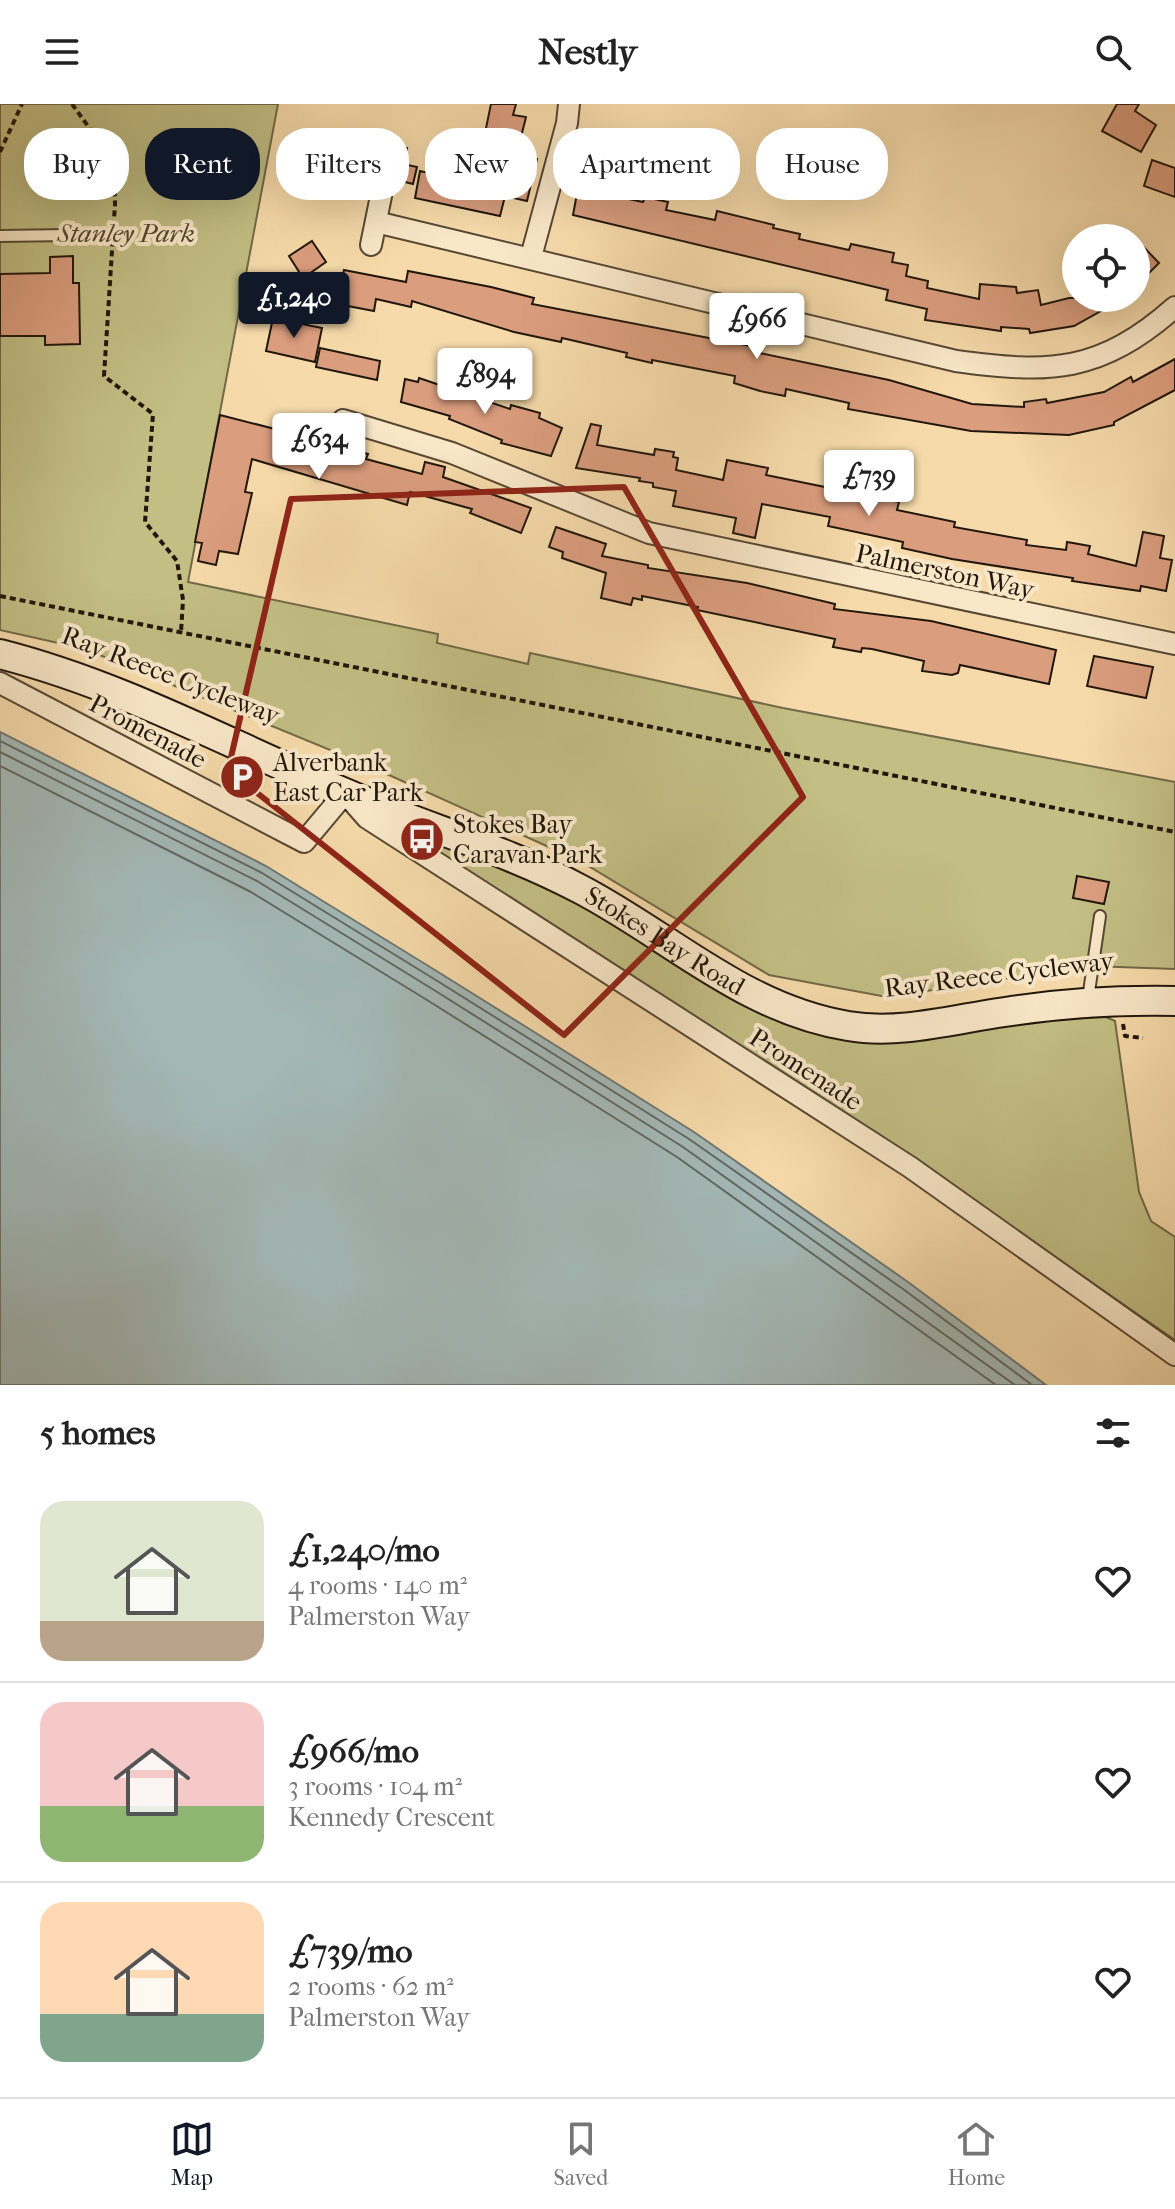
<!DOCTYPE html>
<html lang="en">
<head>
<meta charset="utf-8">
<style>
	:root { --surface:#fff; --page:#f6f6f6; --text:#222; --muted:#767676; --line:#e0e0e0; --accent:#111827 }
	body { margin:0; font-family:"IM FELL French Canon",serif; background:var(--page); color:var(--text); height:100vh; display:flex; flex-direction:column; font-size:30px; white-space:nowrap }
	* { box-sizing:border-box; margin:0 }
	p { font-size:26px; color:var(--muted) }
	.icon { flex:none; width:44px; height:44px; fill:none; stroke:currentColor; stroke-width:2; stroke-linecap:round; stroke-linejoin:round }
	.map { position:relative; height:1281px; overflow:hidden }
	.panel { display:flex; flex-direction:column; background:var(--surface); flex:1 }
	.panel>* { flex:none }
	.banner { position:absolute; left:24px; top:24px; width:1128px; height:72px; display:flex; gap:16px }
	.buttons { position:absolute; left:1062px; top:120px; display:grid; gap:16px }
	.buttons a { display:grid; place-items:center; width:88px; height:88px; border-radius:50%; background:var(--surface); box-shadow:0 8px 32px #0002; font-size:40px }
	.price { position:absolute; translate:-50% -68px; padding:0 18px; border-radius:8px; background:#fff; color:#222; font-size:26px; line-height:52px; filter:drop-shadow(0 2px 4px #0008) }
	.price::after { content:''; position:absolute; left:50%; top:48px; width:24px; height:18px; margin-left:-12px; background:inherit; clip-path:polygon(0 0,100% 0,50% 100%) }
	.price.active { background:var(--accent); color:#fff }
	ul { padding:0; list-style:none }
	li { display:flex; align-items:center; gap:24px; height:200px; padding:0 40px }
	li+li { border-top:2px solid var(--line) }
	li span { display:grid; place-items:center; flex:none; width:224px; height:160px; border-radius:24px; color:#555 }
	li>.icon { margin-inline-start:auto }
	span .icon { width:96px; height:96px; fill:#fffc; stroke-width:1 }
	li b { font-size:34px }
	h2 { display:flex; justify-content:space-between; align-items:center; height:96px; padding:0 40px; font-size:34px }
	.tag { padding:0 28px; border-radius:32px; background:var(--surface); box-shadow:0 8px 32px #0002; font-size:28px; line-height:72px }
	.tag.active { background:var(--accent); color:#fff }
	header { display:flex; justify-content:space-between; align-items:center; height:104px; padding:0 40px; background:var(--surface); font-size:36px; font-weight:800 }
	.menu { display:flex; justify-content:space-around; align-items:center; height:112px; border-top:2px solid var(--line); background:var(--surface); font-size:22px; color:var(--muted) }
	.menu a { display:grid; justify-items:center; gap:4px }
	.menu .active { color:var(--accent) }
	.map>svg:first-child { display:block }
</style>
</head>
<body>
<header><svg class="icon" aria-label="menu" viewBox="0 0 24 24"><path d="M4 6h16M4 12h16M4 18h16"/></svg>Nestly<svg class="icon" aria-label="search" viewBox="0 0 24 24"><circle cx="10" cy="10" r="6"/><path d="M15 15l6 6"/></svg></header>
<div class="map">
<svg width="1175" height="1281" viewBox="0 0 1175 1281">
	<rect width="100%" height="100%" fill="#f6daaa"/>
	<filter id="stains"><feTurbulence type="fractalNoise" baseFrequency=".0025" numOctaves="4"/><feColorMatrix values="0 0 0 0 .2 0 0 0 0 .09 0 0 0 0 .02 0 0 0 .5 -.17"/></filter>
	<radialGradient id="worn" r=".72"><stop offset=".6" stop-color="#630" stop-opacity="0"/><stop offset="1" stop-color="#630" stop-opacity=".3"/></radialGradient>
	<g fill="#c2be84" stroke="#726a48" stroke-width="2">
		<path d="M0,0H278L188,478L438,530L437,539L528,560L530,549L783,604L1175,678V865L1090,862L887,893L769,871L580,757L369,662L85,545L0,526Z"/>
		<path d="M401,726L534,773L779,915L1092,907L1115,917L1139,1088L1151,1117L1175,1133V1236L885,1036Z"/>
	</g>
	<path fill="#a3b7b5" stroke="#6f7771" stroke-width="2" d="M0,628L266,762L443,871L694,1028L908,1178L1046,1281H0Z"/>
	<g fill="none" stroke-linecap="round" stroke-linejoin="round">
		<g stroke="#626760" stroke-width="2">
			<path d="M0,637L262,769L439,878L689,1035L903,1185L1032,1281"/>
			<path d="M0,648L257,777L434,886L683,1043L1015,1281"/>
			<path d="M0,662L251,788L427,896L677,1053L996,1281"/>
		</g>
	</g>
	<g fill="#da9d7e" stroke="#22170c" stroke-width="2">
		<path d="M491,0H516L513,11L526,13L520,37L485,29Z"/>
		<path d="M1117,0H1139L1135,7L1156,21L1141,48L1102,27Z"/>
		<path d="M338,34L358,68L322,88L303,54Z"/>
		<path d="M373,36L407,44L403,60L417,63L413,80L365,68Z"/>
		<path d="M515,50L537,55L527,97L505,92Z"/>
		<path d="M1152,56L1175,64V93L1144,82Z"/>
		<path d="M420,67L506,88L500,112L415,94Z"/>
		<path d="M578,84L643,98L645,93L668,98L666,106L715,116L717,107L774,121L773,124L800,130L799,135L849,146L851,140L894,149L892,158L908,161L906,172L928,177L927,184L979,195L980,180L1016,183L1017,189L1038,186L1041,201L1069,194H1124L1074,222L1030,229L1029,225L1001,223V227L925,216L927,205L886,196L888,186L573,111Z"/>
		<path d="M1136,135L1159,159L1136,182Z"/>
		<path d="M312,137L326,158L303,174L289,152Z"/>
		<path d="M73,152V179H79L80,240L45,241V232H0V170L50,169V153Z"/>
		<path d="M344,166L406,178L408,167L491,183L534,194L532,200L756,243L755,248L889,276L972,300L1024,303V298L1046,295L1047,299L1104,288L1131,273L1133,278L1175,255V286L1114,318V321L1069,331L971,327L848,305L849,299L786,285L785,292L760,287L734,279L735,272L652,256V259L626,253L627,249L562,234L561,238L514,228L412,197L411,203L376,195L374,207L337,200Z"/>
		<path d="M273,214L322,224L315,258L266,247Z"/>
		<path d="M320,244L380,257L377,276L316,263Z"/>
		<path d="M419,274L510,305L511,301L540,309L539,314L562,324L551,352L501,339L502,336L449,315L450,312L401,298L405,275L418,278Z"/>
		<path d="M220,311L275,325L278,316L298,322L296,331L368,350L366,355L422,370L425,358L445,363L443,373L531,404L521,429L470,409L472,405L410,388L407,401L252,355L245,388L252,389L238,450L219,447L216,461L198,457L202,439L195,438Z"/>
		<path d="M591,320L601,322L597,341L654,351L655,345L674,348L673,353L678,354L676,366L723,376L727,356L768,364L766,371L830,384L832,375L847,378L845,386L899,398L897,406L955,418L954,423L1027,436L1026,441L1066,446L1067,438L1090,442L1088,450L1136,462L1143,428L1164,432L1160,454L1172,456L1166,487L1141,482L1140,487L1072,477L1073,474L952,455L902,444L903,438L828,422L830,413L762,400L755,434L733,429L736,414L673,402L676,387L653,383V379L639,377L640,374L576,364Z"/>
		<path d="M556,423L606,440L602,452L648,461V464L747,479L835,500L834,505L931,517L1056,546L1049,580L960,561L958,569L952,571L922,567L924,557L872,545L862,544L861,548L833,543L835,535L697,506L698,503L642,492V496L633,494L631,501L601,494L606,469L562,454L563,448L549,443Z"/>
		<path d="M1094,552L1153,563L1146,594L1087,582Z"/>
		<path d="M1077,772L1109,778L1104,800L1073,794Z"/>
	</g>
	<g fill="none" stroke-linecap="round" stroke-linejoin="round">
		<g stroke="#574834" stroke-width="14">
			<g id="lane">
				<path d="M0,132L68,131"/>
				<path d="M1088,895L1100,812"/>
			</g>
		</g>
		<g stroke="#574834" stroke-width="24">
			<g id="street">
				<path d="M376,118L956,257C1051,270 1100,269 1175,203"/>
				<path d="M371,141L381,92"/>
				<path d="M531,153L567,19L569,0"/>
				<path d="M343,316L452,349L649,429L1175,540"/>
				<path d="M0,579L304,738L345,689L367,714L910,1063L1175,1251"/>
			</g>
		</g>
		<g stroke="#22170c" stroke-width="32">
			<g id="secondary">
				<path id="s1" d="M0,550C122,581 230,641 345,689C423,723 505,745 580,785C670,832 744,905 848,922C900,931 954,915 1005,908C1062,899 1117,896 1175,897"/>
			</g>
		</g>
		<g stroke="#22170c" stroke-width="4" stroke-dasharray="6 4" stroke-linecap="butt">
			<path d="M72,0L114,58L115,100L104,272L153,310L145,418L177,457L183,496L181,528"/>
			<path d="M0,48L22,0"/>
			<path d="M0,492L1175,728"/>
			<path d="M1123,920L1125,932L1143,934"/>
		</g>
		<use href="#lane" stroke="#f9e7c8" stroke-width="10"/>
		<use href="#street" stroke="#f9e7c8" stroke-width="20"/>
		<use href="#secondary" stroke="#f9e7c8" stroke-width="28"/>
	</g>
	<path fill="none" stroke="#8f2418" stroke-width="6" stroke-linejoin="round" d="M624,383L803,693L564,931L228,666L291,395Z"/>
	<defs>
		<g id="parking-disc" transform="scale(2.3)"><circle r="9.5" fill="#8f2418" stroke="#f9e7c8"/><path d="M-3.5-5.5H1a3.5 3.5 0 0 1 0 7H-1V5.5H-3.5ZM-1-3.4V-.6H.8a1.4 1.4 0 0 0 0-2.8Z" fill="#fff"/></g>
		<g id="bus-disc" transform="scale(2.3)"><circle r="9.5" fill="#8f2418" stroke="#f9e7c8"/><path d="M-5-6H5V4H4V6H2V4H-2V6H-4V4H-5ZM-3.5-4V0h7V-4ZM-3.5 1.2v1.5H-2V1.2ZM2 1.2v1.5H3.5V1.2Z" fill="#fff"/></g>
	</defs>
	<g fill-rule="evenodd">
		<use href="#parking-disc" x="242" y="673"/>
		<use href="#bus-disc" x="422" y="735"/>
	</g>
	<g text-anchor="middle" stroke-width="8" stroke-linejoin="round" paint-order="stroke">
		<g font-size="26" font-style="italic" fill="#524930" stroke="#f9e7c8">
			<text x="126" y="138">Stanley Park</text>
		</g>
		<g font-size="26" fill="#22170c" stroke="#f9e7c8">
			<text transform="translate(945 467) rotate(12)" y="9">Palmerston Way</text>
			<text transform="translate(171 571) rotate(21)" y="9">Ray Reece Cycleway</text>
			<text transform="translate(148 627) rotate(28)" y="9">Promenade</text>
			<text dy="9" stroke="none"><textPath href="#s1" startOffset="726">Stokes Bay Road</textPath></text>
			<text transform="translate(999 870) rotate(-7)" y="9">Ray Reece Cycleway</text>
			<text transform="translate(806 965) rotate(33)" y="9">Promenade</text>
		</g>
		<g font-size="26" fill="#22170c" stroke="#f9e7c8" text-anchor="start">
			<text x="273" y="667">Alverbank<tspan x="273" dy="30">East Car Park</tspan></text>
			<text x="453" y="729">Stokes Bay<tspan x="453" dy="30">Caravan Park</tspan></text>
		</g>
	</g>
	<rect width="100%" height="100%" filter="url(#stains)"/>
	<rect width="100%" height="100%" fill="url(#worn)"/>
</svg>
<div class="buttons">
<a><svg class="icon" aria-label="locate" viewBox="0 0 24 24"><circle cx="12" cy="12" r="6"/><path d="M12 2v4M12 18v4M2 12h4M18 12h4"/></svg></a>
</div>
<b class="price active" style="left:294px;top:236px">£1,240</b>
<b class="price" style="left:757px;top:257px">£966</b>
<b class="price" style="left:485px;top:312px">£894</b>
<b class="price" style="left:319px;top:377px">£634</b>
<b class="price" style="left:869px;top:414px">£739</b>
<div class="banner">
<a class="tag">Buy</a>
<a class="tag active">Rent</a>
<a class="tag">Filters</a>
<a class="tag">New</a>
<a class="tag">Apartment</a>
<a class="tag">House</a>
</div>
</div>
<section class="panel">
<h2>5 homes<svg class="icon" aria-label="filters" viewBox="0 0 24 24"><path d="M4 7h16M4 17h16"/><circle cx="9" cy="7" r="2"/><circle cx="15" cy="17" r="2"/></svg></h2>
<ul>
<li><span style="background:linear-gradient(#dfe7d0 75%,#b9a48a 0)"><svg class="icon" aria-label="home" viewBox="0 0 24 24"><path d="M3 11l9-7 9 7M6 9v11h12V9"/></svg></span><div><b>£1,240/mo</b><p>4 rooms · 140 m²</p><p>Palmerston Way</p></div><svg class="icon" aria-label="heart" viewBox="0 0 24 24"><path d="M12 20l-8-8c-3-5 5-10 8-4 3-6 11-1 8 4z"/></svg></li>
<li><span style="background:linear-gradient(#f6c9c9 65%,#8fb573 0)"><svg class="icon" aria-label="home" viewBox="0 0 24 24"><path d="M3 11l9-7 9 7M6 9v11h12V9"/></svg></span><div><b>£966/mo</b><p>3 rooms · 104 m²</p><p>Kennedy Crescent</p></div><svg class="icon" aria-label="heart" viewBox="0 0 24 24"><path d="M12 20l-8-8c-3-5 5-10 8-4 3-6 11-1 8 4z"/></svg></li>
<li><span style="background:linear-gradient(#ffd9b3 70%,#7fa58c 0)"><svg class="icon" aria-label="home" viewBox="0 0 24 24"><path d="M3 11l9-7 9 7M6 9v11h12V9"/></svg></span><div><b>£739/mo</b><p>2 rooms · 62 m²</p><p>Palmerston Way</p></div><svg class="icon" aria-label="heart" viewBox="0 0 24 24"><path d="M12 20l-8-8c-3-5 5-10 8-4 3-6 11-1 8 4z"/></svg></li>
</ul>
</section>
<nav class="menu">
<a class="active"><svg class="icon" aria-label="map" viewBox="0 0 24 24"><path d="M3 6l6-2 6 2 6-2v14l-6 2-6-2-6 2zM9 4v14M15 6v14"/></svg>Map</a>
<a><svg class="icon" aria-label="saved" viewBox="0 0 24 24"><path d="M7 4h10v16l-5-4-5 4z"/></svg>Saved</a>
<a><svg class="icon" aria-label="home" viewBox="0 0 24 24"><path d="M3 11l9-7 9 7M6 9v11h12V9"/></svg>Home</a>
</nav>
</body>
</html>
